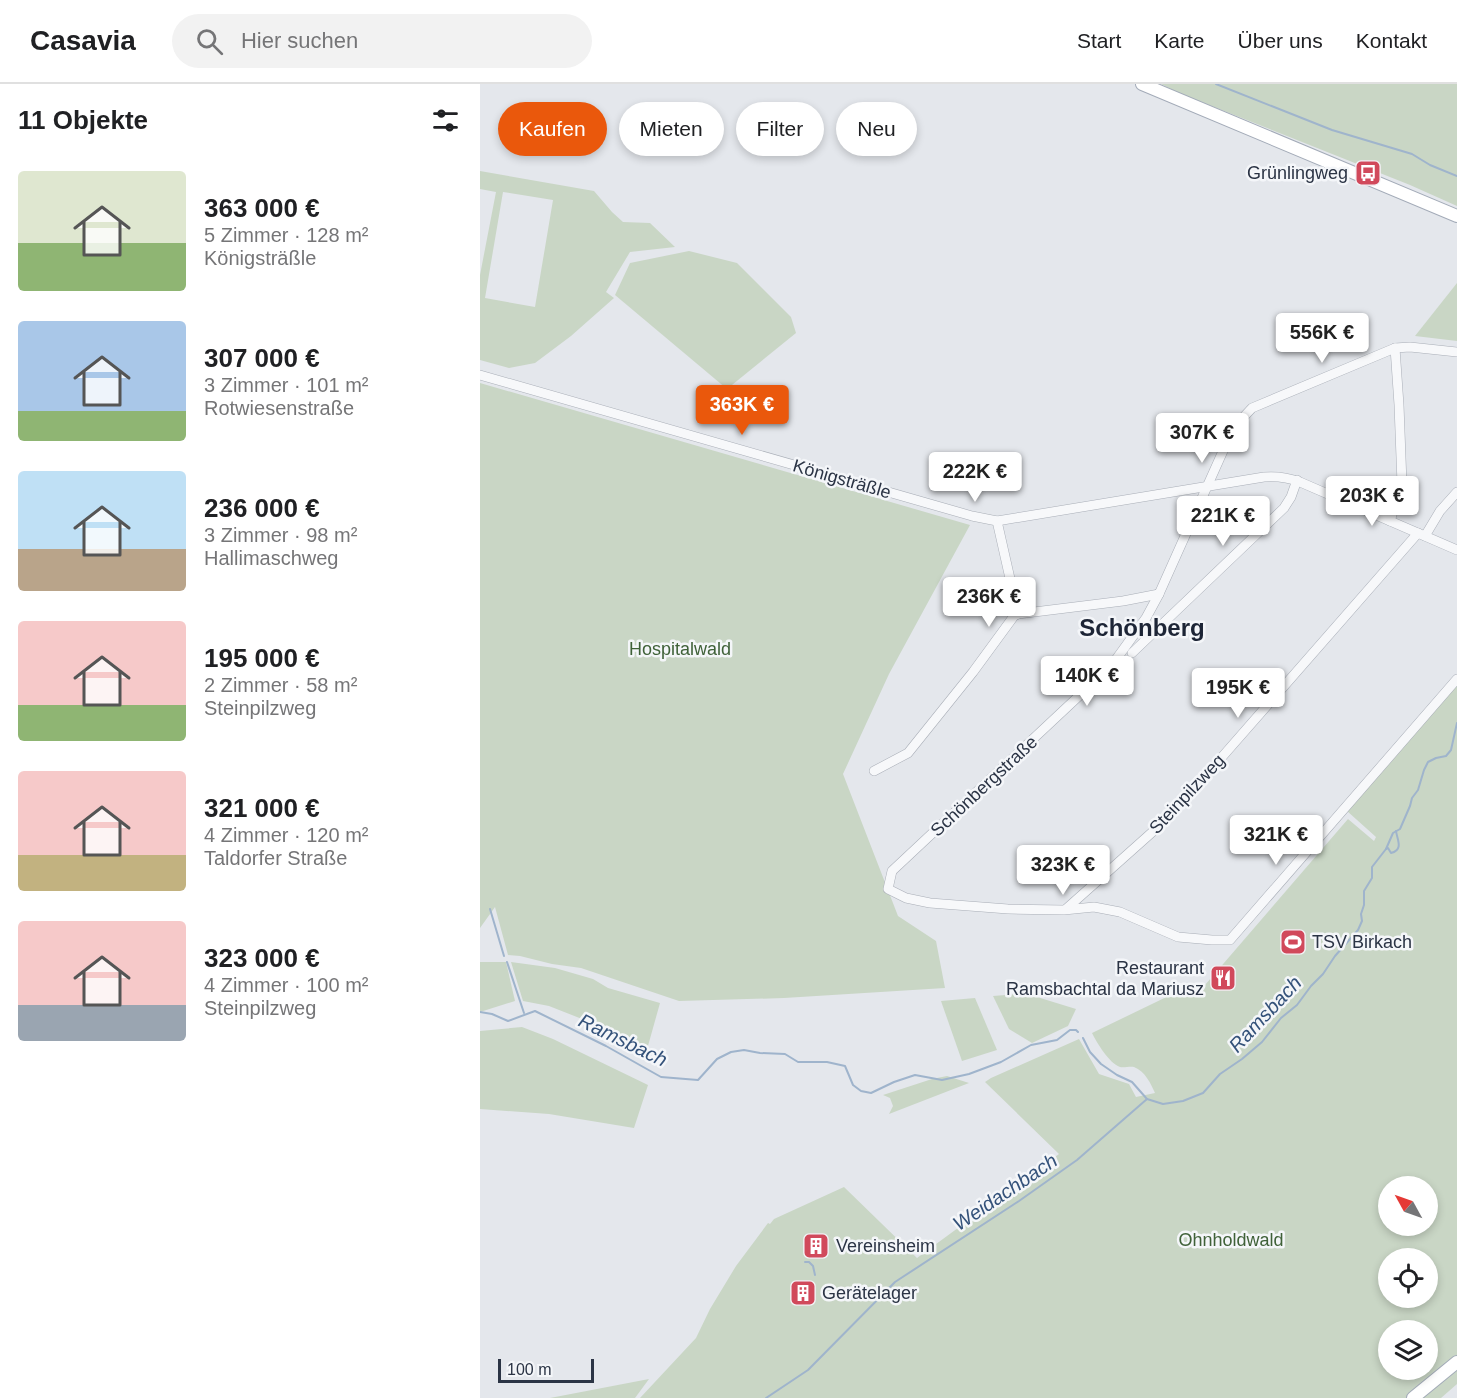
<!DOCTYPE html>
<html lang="de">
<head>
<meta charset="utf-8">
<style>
	:root { --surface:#fff; --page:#f2f2f2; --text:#202124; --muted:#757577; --line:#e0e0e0; --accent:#ea580c }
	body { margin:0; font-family:Arial,sans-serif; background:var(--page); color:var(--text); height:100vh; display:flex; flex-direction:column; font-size:22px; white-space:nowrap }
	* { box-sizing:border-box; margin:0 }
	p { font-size:20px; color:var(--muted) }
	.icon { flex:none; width:33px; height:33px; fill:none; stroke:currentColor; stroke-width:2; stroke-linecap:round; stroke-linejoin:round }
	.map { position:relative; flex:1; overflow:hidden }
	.side { display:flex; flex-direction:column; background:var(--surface); width:480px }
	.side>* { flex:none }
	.guide { position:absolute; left:18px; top:18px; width:570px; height:54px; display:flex; gap:12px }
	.needle { width:39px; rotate:310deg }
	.fabs { position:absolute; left:898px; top:1092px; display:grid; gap:12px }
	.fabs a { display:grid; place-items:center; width:60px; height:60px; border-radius:50%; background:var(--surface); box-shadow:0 3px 9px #0003; font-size:30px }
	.scale { position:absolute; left:18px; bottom:15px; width:96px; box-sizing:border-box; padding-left:6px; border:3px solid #2b3445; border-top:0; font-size:16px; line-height:21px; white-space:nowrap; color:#2b3445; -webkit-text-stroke:4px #f4f6f9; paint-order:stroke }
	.price { position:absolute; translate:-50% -51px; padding:0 14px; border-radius:6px; background:#fff; color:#222; font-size:20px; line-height:39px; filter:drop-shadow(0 2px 3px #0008) }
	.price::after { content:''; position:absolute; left:50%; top:36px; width:18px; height:14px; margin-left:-9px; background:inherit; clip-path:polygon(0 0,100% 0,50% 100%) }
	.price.selected { background:var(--accent); color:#fff }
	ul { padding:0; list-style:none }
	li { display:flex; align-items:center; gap:18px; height:150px; padding:0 18px }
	li span { display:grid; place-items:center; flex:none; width:168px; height:120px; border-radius:6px; color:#555 }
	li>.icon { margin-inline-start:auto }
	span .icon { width:72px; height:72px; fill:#fffc; stroke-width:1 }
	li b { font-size:26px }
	h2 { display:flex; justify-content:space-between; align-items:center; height:72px; padding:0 18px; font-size:26px }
	.tag { padding:0 21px; border-radius:27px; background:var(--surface); box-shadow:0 3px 9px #0003; font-size:21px; line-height:54px }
	.tag.selected { background:var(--accent); color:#fff }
	header { display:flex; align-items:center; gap:36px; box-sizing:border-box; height:84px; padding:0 30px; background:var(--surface); border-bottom:2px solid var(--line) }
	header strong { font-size:28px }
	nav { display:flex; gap:33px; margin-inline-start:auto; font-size:21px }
	.search { width:420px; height:54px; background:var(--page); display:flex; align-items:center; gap:15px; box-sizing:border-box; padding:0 21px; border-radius:33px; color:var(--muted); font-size:22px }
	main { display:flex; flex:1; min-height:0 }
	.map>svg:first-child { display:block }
</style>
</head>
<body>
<header>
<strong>Casavia</strong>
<div class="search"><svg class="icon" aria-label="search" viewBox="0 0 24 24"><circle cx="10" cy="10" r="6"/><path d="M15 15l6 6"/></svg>Hier suchen</div>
<nav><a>Start</a><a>Karte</a><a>Über uns</a><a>Kontakt</a></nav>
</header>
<main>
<section class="side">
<h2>11 Objekte<svg class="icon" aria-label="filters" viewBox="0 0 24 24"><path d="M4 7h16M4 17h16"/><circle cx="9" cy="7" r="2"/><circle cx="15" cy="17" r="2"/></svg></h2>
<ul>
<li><span style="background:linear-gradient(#dfe7d0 60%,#8fb573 0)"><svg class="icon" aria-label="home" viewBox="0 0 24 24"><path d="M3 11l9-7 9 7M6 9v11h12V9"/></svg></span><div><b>363 000 €</b><p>5 Zimmer · 128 m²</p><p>Königsträßle</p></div></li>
<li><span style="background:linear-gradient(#a9c7e8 75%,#8fb573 0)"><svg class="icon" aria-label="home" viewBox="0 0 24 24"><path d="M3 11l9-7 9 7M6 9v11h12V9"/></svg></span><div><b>307 000 €</b><p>3 Zimmer · 101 m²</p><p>Rotwiesenstraße</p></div></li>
<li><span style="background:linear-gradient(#bfe0f5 65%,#b9a48a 0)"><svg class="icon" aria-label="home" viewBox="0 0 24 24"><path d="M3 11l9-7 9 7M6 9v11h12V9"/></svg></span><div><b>236 000 €</b><p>3 Zimmer · 98 m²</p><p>Hallimaschweg</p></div></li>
<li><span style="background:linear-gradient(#f6c9c9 70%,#8fb573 0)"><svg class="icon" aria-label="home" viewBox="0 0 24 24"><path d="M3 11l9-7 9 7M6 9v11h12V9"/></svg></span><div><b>195 000 €</b><p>2 Zimmer · 58 m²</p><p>Steinpilzweg</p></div></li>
<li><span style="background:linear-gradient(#f6c9c9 70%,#c2b280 0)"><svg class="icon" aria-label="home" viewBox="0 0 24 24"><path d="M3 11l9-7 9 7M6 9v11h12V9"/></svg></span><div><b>321 000 €</b><p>4 Zimmer · 120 m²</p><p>Taldorfer Straße</p></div></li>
<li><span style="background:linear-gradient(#f6c9c9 70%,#9aa5b1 0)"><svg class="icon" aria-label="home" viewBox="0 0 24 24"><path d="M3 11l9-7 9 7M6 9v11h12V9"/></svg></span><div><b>323 000 €</b><p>4 Zimmer · 100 m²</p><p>Steinpilzweg</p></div></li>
</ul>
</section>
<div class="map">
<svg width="977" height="1314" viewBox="0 0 977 1314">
	<rect width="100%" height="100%" fill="#e4e7ec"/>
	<g fill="#c9d6c5" fill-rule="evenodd">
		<path d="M681,0H977V122L930,101L699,9Z"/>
		<path d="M0,87L114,107L132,128L143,138L170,139L195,163L150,168L126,208L134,214L91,252L55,279L29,284L0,276V191L16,108L0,105ZM23,108L73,116L55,223L5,214Z"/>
		<path d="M209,167L257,179L311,233L316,249L247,305L135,211L150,179Z"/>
		<path d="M977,199V257L935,252Z"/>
		<path d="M0,299L490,441L409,590L363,690L418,832L456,857L465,904L304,914L199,917L101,884L72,880L40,872L28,871L15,823L0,844Z"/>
		<path d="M977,600V1300L961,1314H160L216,1254L230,1225L256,1182L288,1139L290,1140L294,1135L364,1103L437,1174L579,1070L505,998L511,994L599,955L619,990L649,1000L656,1013L675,1009C671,1000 665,987 654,983C650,982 644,984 640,983C629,979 617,959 612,949L703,905L710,912L716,907L721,908L724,906L725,901L868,735L894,757L896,753L867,727ZM909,1102H948V1142H909ZM909,1174H948V1214H909ZM909,1246H948V1286H909Z"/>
		<path d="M0,878H26L35,917L0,928Z"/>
		<path d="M31,878L75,884L113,895L128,904L180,919L166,969L148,962L120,947L102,935L69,922L43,917Z"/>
		<path d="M539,910L557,913L596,925L588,942L552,959L529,945L513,912Z"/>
		<path d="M495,914L517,966L482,977L461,917Z"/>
		<path d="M42,943L73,955L168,1001L154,1044L69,1030L0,1025V947Z"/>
		<path d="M467,992L489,999L409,1030L413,1022L410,1014L403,1011L452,995Z"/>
		<path d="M169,1295L155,1314H70Z"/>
	</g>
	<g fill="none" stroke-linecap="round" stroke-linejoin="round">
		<g stroke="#9fb4cc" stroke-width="2">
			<path d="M736,0L852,46L932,70L950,81L977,92"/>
			<path d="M906,765L908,764L911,769C924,766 917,755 916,747"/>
			<path d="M10,825L24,872"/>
			<path d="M27,878L44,929"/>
			<path d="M0,928L12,930L28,937L55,927L126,962L181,993L218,996L237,975L251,968L264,966L280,969L305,970L318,978H347L365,982L373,1001L381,1007L391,1009L414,998L435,991L462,996L489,990L521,978L551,961L577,956L590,946H596L598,948"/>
			<path d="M603,954L610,968L621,980L637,991L652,998L667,1015L683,1020L703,1017L723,1009L740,990L762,975L782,958L801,934L817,921L831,902L843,890L855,872L878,846L882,837L881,830L884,821V807L892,794V783L906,765L913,749L920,745L930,722L932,714L938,706L944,686L948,678L956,674L966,672L971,666L977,639"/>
			<path d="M325,1178H329L333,1182L335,1191"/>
			<path d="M286,1314L328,1286L415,1198L539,1117L597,1076L667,1015"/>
		</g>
		<g stroke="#a9aeb7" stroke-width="10">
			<g id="minor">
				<path d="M977,268L930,263L915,264L772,324L758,339L743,367L679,510L666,534L632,581L412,787L408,805L426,814L450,819L528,825L584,826L614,823L640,828L698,853L732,856H750L977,595"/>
				<path d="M0,291L492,432L517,437L784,393C797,392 807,393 820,398L977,466"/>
				<path d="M517,437L538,530"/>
				<path d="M910,437L922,400L919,321L915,264"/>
				<path d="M945,452L960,427L977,408"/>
				<path d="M652,569L804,424L811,413L817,396"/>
				<path d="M394,687L428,669L493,588L534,532L538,530L643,517L679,510"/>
				<path d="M586,825L678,743L742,673L938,449"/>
			</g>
		</g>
		<g stroke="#a3abb8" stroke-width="14">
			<g id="major">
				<path d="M662,0L977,132"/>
				<path d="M933,1314L977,1278"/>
			</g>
		</g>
		<use href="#minor" stroke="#f7f8fa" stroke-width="9"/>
		<use href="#major" stroke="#fff" stroke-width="12"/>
	</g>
	<defs>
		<g id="bus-square" transform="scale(1.35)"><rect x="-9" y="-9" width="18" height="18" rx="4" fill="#d1495b" stroke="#f4f6f9"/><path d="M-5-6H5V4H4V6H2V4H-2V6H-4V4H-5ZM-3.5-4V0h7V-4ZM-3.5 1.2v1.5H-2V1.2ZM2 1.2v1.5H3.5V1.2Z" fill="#fff"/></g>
		<g id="stadium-square" transform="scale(1.35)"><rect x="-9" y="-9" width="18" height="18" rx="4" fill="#d1495b" stroke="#f4f6f9"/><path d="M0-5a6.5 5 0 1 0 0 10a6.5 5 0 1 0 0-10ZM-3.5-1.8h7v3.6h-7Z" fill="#fff"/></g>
		<g id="restaurant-square" transform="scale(1.35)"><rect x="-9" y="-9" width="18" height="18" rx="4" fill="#d1495b" stroke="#f4f6f9"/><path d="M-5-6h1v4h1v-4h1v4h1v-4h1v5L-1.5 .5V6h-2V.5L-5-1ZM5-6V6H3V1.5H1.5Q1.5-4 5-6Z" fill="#fff"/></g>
		<g id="building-square" transform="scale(1.35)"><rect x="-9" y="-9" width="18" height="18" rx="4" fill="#d1495b" stroke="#f4f6f9"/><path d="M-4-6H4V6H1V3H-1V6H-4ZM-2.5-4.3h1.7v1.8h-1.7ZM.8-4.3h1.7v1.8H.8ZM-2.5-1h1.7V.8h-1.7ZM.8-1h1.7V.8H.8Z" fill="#fff"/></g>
	</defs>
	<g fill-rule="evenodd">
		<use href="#bus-square" x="888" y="89"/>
		<use href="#stadium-square" x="813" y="858"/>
		<use href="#restaurant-square" x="743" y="894"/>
		<use href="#building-square" x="336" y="1162"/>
		<use href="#building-square" x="323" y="1209"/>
	</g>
	<g text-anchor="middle" stroke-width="5" stroke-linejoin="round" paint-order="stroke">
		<g font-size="18" fill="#2b3445" stroke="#f4f6f9" text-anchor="start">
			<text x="868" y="95" text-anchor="end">Grünlingweg</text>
			<text x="832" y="864">TSV Birkach</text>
			<text x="724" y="890" text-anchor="end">Restaurant<tspan x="724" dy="21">Ramsbachtal da Mariusz</tspan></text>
			<text x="356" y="1168">Vereinsheim</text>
			<text x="342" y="1215">Gerätelager</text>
		</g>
		<g font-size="18" fill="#2b3445" stroke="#f4f6f9">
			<text transform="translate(362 395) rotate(16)" y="6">Königsträßle</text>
			<text transform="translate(504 702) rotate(-43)" y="6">Schönbergstraße</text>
			<text transform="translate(707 710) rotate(-47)" y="6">Steinpilzweg</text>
		</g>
		<g font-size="18" fill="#3f6138" stroke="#f4f6f9">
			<text x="200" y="571">Hospitalwald</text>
			<text x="751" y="1162">Ohnholdwald</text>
		</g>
		<g font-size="20" font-style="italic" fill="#34527a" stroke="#f4f6f9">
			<text transform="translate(785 930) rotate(-47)" y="7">Ramsbach</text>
			<text transform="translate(143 956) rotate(26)" y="7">Ramsbach</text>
			<text transform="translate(525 1108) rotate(-34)" y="7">Weidachbach</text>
		</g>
		<g font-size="24" font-weight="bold" fill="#1d2536" stroke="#f4f6f9">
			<text x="662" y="552">Schönberg</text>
		</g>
	</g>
</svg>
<div class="fabs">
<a><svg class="needle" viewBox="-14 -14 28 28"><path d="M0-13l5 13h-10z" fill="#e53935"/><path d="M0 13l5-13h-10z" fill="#757577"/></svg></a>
<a><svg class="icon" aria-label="locate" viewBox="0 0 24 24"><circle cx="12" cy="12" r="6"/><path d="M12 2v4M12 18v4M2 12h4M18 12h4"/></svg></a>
<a><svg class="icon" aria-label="layers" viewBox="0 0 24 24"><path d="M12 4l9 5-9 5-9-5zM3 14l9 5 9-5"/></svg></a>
</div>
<div class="scale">100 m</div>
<b class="price" style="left:842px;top:280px">556K €</b>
<b class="price selected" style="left:262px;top:352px">363K €</b>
<b class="price" style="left:722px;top:380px">307K €</b>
<b class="price" style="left:495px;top:419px">222K €</b>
<b class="price" style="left:892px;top:443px">203K €</b>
<b class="price" style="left:743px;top:463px">221K €</b>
<b class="price" style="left:509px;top:544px">236K €</b>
<b class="price" style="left:607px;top:623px">140K €</b>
<b class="price" style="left:758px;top:635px">195K €</b>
<b class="price" style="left:796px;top:782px">321K €</b>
<b class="price" style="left:583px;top:812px">323K €</b>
<div class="guide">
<a class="tag selected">Kaufen</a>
<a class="tag">Mieten</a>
<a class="tag">Filter</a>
<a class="tag">Neu</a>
</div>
</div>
</main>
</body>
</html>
